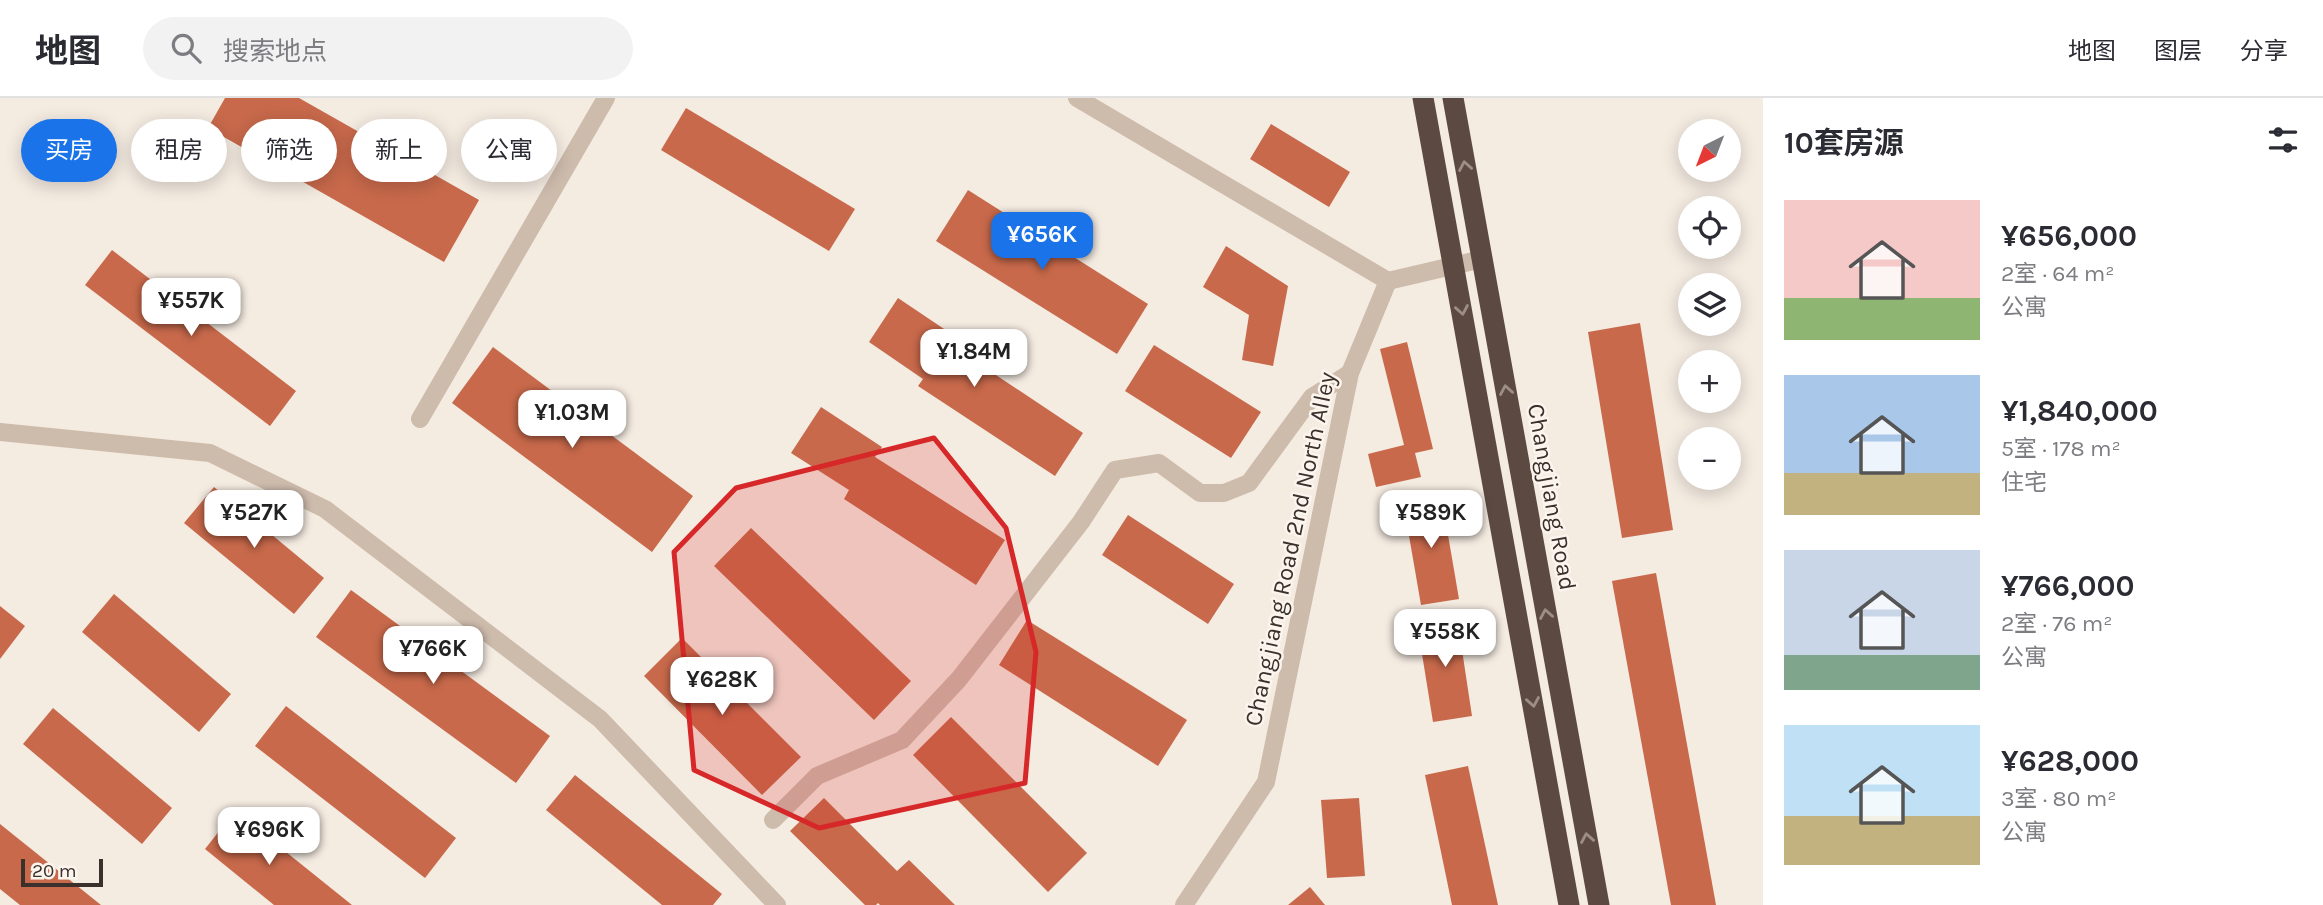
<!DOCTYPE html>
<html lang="zh">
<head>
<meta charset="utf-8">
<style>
	:root { --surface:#fff; --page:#f2f2f3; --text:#2b2b33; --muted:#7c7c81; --line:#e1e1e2; --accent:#1a73e8 }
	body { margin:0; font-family:Karla,"Noto Sans SC",sans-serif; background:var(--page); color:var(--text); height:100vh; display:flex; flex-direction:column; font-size:26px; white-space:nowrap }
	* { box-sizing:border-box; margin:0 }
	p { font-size:23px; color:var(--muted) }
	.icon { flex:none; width:38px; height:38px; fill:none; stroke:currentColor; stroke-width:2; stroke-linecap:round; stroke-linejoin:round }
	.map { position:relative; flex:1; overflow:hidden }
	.drawer { display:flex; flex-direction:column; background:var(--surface); width:560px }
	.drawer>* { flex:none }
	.banner { position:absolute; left:21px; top:21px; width:665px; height:63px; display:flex; gap:14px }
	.needle { width:46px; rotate:222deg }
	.controls { position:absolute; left:1678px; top:21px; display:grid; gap:14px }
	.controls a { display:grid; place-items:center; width:63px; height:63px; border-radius:50%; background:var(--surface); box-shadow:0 4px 18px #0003; font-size:35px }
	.scale { position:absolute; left:21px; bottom:18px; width:82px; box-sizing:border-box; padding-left:7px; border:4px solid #3b302b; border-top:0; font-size:19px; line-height:24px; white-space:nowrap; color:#3b302b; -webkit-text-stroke:5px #fbf5ee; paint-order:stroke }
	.price { position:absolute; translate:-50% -60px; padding:0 16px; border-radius:14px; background:#fff; color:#222; font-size:23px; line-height:46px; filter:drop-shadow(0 2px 4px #0008) }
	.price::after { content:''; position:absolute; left:50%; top:42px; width:21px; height:16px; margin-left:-10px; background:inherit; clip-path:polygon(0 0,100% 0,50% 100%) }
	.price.current { background:var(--accent); color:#fff }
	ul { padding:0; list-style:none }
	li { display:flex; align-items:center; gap:21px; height:175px; padding:0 21px }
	li span { display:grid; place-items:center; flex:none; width:196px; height:140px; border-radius:0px; color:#555 }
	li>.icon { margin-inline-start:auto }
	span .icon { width:84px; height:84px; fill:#fffc; stroke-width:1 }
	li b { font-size:30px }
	h2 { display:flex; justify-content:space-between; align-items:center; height:84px; padding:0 21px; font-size:30px }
	.pill { padding:0 24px; border-radius:32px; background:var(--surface); box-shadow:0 4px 18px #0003; font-size:24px; line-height:63px }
	.pill.current { background:var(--accent); color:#fff }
	header { display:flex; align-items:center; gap:42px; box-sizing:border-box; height:98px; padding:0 35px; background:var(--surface); border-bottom:2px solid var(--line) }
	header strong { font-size:33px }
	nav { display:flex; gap:38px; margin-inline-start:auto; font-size:24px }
	.search { width:490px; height:63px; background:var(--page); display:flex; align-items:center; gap:18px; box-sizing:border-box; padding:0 24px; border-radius:38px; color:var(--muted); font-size:26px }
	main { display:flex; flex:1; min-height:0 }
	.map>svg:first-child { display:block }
</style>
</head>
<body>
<header>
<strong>地图</strong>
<div class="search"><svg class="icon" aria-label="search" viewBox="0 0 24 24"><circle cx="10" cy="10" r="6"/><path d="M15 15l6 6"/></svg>搜索地点</div>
<nav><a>地图</a><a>图层</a><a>分享</a></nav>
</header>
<main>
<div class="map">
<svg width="1763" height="807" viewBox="0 0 1763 807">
	<rect width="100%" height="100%" fill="#f4ebe1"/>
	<g fill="#c8694b">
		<path d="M225,0H299L479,102L444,164L208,30Z"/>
		<path d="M686,10L855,111L829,153L661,52Z"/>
		<path d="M1271,26L1350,74L1329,109L1250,61Z"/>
		<path d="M968,92L1148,206L1117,256L936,143Z"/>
		<path d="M1226,148L1288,188L1273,268L1242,262L1249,217L1203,189Z"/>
		<path d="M112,152L296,293L270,328L85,187Z"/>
		<path d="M898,200L956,239L951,247L1083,335L1055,378L918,288L923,281L869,244Z"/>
		<path d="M1640,225L1673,432L1622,440L1588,234Z"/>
		<path d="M1407,244L1433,351L1415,355L1421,379L1376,389L1368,356L1404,347L1380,251Z"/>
		<path d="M1154,247L1261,314L1231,360L1125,293Z"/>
		<path d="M493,249L693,398L652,454L452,305Z"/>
		<path d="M821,309L882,349L875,359L1005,442L976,487L844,401L849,392L791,355Z"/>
		<path d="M214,389L324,480L294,516L184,425Z"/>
		<path d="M1441,396L1459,501L1421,507L1403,403Z"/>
		<path d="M1128,417L1234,486L1208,526L1102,457Z"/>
		<path d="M751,430L911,583L874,622L714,468Z"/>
		<path d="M1656,475L1716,807H1671L1612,483Z"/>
		<path d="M351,492L550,638L516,685L316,539Z"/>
		<path d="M114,496L231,596L199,634L82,534Z"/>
		<path d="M0,508L25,528L0,561Z"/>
		<path d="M1457,519L1472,618L1433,624L1417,525Z"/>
		<path d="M1027,522L1187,622L1158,668L999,567Z"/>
		<path d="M682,540L801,659L762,697L644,578Z"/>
		<path d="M286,608L456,740L425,780L255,648Z"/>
		<path d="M53,610L172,710L142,746L23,646Z"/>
		<path d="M951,619L1087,755L1048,794L913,657Z"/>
		<path d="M1468,668L1498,807H1452L1425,677Z"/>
		<path d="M575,677L722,796L713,807H662L546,712Z"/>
		<path d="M824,700L897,773L909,762L955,807H880L878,805L876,807H865L790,733Z"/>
		<path d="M1359,700L1365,778L1327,780L1321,702Z"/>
		<path d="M235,713L352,807H274L205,751Z"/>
		<path d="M0,726L101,807H20L0,791Z"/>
		<path d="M1310,789L1325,807H1288Z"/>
	</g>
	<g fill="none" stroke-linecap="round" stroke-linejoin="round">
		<g stroke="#cdbbac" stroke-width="18">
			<path d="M1077,0L1388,183"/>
			<path d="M420,321L606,0"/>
			<path d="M0,334L210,355L325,411L600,621L777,807"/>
			<path d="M773,722L817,678L902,642L959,581L1081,424L1115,372L1159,365L1200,395H1224L1249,385L1312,299L1350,275"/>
			<path d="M1184,807L1266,684L1350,275L1388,183L1482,161"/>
		</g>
		<g stroke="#5c4a42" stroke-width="21">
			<path d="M1423,0L1569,807"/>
			<path d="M1453,0L1599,807"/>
		</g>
	</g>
	<defs><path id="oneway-chevron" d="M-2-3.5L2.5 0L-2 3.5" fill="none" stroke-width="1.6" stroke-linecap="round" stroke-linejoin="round" transform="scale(1.75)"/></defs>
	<g stroke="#9c8e87">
		<use href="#oneway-chevron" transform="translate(1465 68) rotate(-100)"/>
		<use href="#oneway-chevron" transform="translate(1462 212) rotate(80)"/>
		<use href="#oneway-chevron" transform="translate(1506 292) rotate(-100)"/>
		<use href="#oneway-chevron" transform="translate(1546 516) rotate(-100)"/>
		<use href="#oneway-chevron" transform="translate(1533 604) rotate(80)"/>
		<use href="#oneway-chevron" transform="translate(1587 740) rotate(-100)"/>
	</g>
	<path fill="#d62828" fill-opacity="0.2" stroke="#d62828" stroke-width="5" stroke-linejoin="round" d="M934,340L1006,430L1036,554L1025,685L819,730L694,672L674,454L736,390Z"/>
	<g text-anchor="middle" stroke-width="5" stroke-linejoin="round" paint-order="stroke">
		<g font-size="24" fill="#3b302b" stroke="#fbf5ee">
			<text transform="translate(1552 399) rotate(80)" y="8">Changjiang Road</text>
			<text transform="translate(1290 451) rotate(-78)" y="8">Changjiang Road 2nd North Alley</text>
		</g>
	</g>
</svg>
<div class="controls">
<a><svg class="needle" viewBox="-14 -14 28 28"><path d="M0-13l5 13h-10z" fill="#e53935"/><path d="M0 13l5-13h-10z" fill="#7c7c81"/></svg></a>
<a><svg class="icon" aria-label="locate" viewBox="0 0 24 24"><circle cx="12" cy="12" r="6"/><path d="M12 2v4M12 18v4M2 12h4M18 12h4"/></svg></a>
<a><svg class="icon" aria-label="layers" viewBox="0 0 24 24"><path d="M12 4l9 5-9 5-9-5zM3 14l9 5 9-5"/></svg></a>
<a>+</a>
<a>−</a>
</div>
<div class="scale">20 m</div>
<b class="price current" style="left:1042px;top:174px">¥656K</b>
<b class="price" style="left:191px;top:240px">¥557K</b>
<b class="price" style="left:974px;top:291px">¥1.84M</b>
<b class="price" style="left:572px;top:352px">¥1.03M</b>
<b class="price" style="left:254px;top:452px">¥527K</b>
<b class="price" style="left:1431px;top:452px">¥589K</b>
<b class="price" style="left:1445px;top:571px">¥558K</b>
<b class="price" style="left:433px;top:588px">¥766K</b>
<b class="price" style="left:722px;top:619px">¥628K</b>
<b class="price" style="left:269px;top:769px">¥696K</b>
<div class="banner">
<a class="pill current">买房</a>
<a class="pill">租房</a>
<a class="pill">筛选</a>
<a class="pill">新上</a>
<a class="pill">公寓</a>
</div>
</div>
<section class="drawer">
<h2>10套房源<svg class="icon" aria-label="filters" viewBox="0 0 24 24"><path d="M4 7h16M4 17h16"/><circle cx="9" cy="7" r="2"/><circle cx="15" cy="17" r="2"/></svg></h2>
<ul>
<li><span style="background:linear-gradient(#f6c9c9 70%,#8fb573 0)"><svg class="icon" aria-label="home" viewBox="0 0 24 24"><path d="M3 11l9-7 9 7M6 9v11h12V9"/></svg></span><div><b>¥656,000</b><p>2室 · 64 m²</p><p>公寓</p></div></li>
<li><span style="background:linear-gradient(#a9c7e8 70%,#c2b280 0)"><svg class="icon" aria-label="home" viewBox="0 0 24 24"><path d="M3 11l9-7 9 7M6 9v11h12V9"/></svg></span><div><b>¥1,840,000</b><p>5室 · 178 m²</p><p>住宅</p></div></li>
<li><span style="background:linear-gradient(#c9d6e8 75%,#7fa58c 0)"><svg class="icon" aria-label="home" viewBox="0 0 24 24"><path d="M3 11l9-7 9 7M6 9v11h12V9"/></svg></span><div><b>¥766,000</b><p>2室 · 76 m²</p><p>公寓</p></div></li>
<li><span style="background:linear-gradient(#bfe0f5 65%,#c2b280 0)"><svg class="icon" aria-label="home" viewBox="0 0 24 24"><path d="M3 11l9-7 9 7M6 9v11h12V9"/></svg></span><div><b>¥628,000</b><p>3室 · 80 m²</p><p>公寓</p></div></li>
</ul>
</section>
</main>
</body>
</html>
